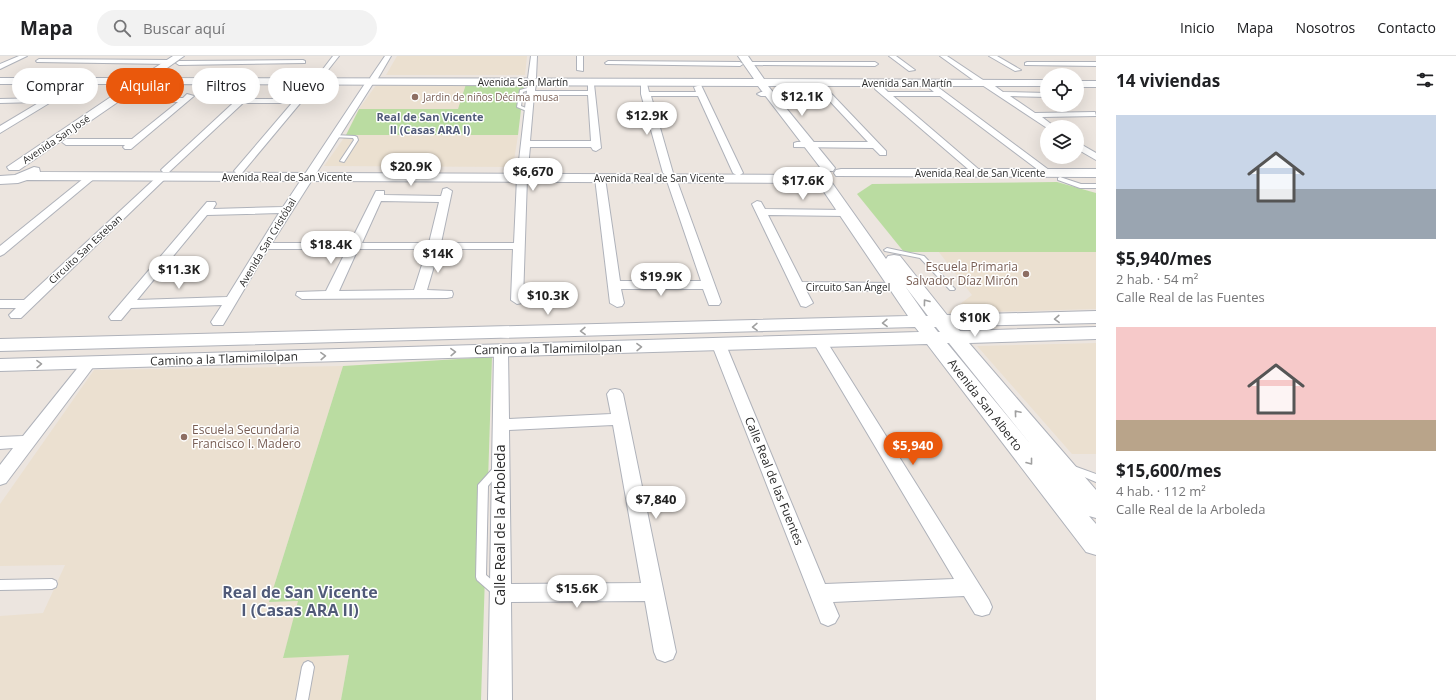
<!DOCTYPE html>
<html lang="es">
<head>
<meta charset="utf-8">
<style>
	:root { --surface:#fff; --page:#f2f2f2; --text:#202124; --muted:#757577; --line:#e0e0e0; --accent:#ea580c }
	body { margin:0; font-family:"Open Sans",sans-serif; background:var(--page); color:var(--text); height:100vh; display:flex; flex-direction:column; font-size:15px; white-space:nowrap }
	* { box-sizing:border-box; margin:0 }
	p { font-size:13px; color:var(--muted) }
	.icon { flex:none; width:22px; height:22px; fill:none; stroke:currentColor; stroke-width:2; stroke-linecap:round; stroke-linejoin:round }
	.map { position:relative; flex:1; overflow:hidden }
	.side { display:flex; flex-direction:column; background:var(--surface); width:360px }
	.side>* { flex:none }
	.guide { position:absolute; left:12px; top:12px; width:380px; height:36px; display:flex; gap:8px }
	.controls { position:absolute; left:1040px; top:12px; display:grid; gap:8px }
	.controls a { display:grid; place-items:center; width:44px; height:44px; border-radius:50%; background:var(--surface); box-shadow:0 4px 16px #0002; font-size:20px }
	.price { position:absolute; translate:-50% -34px; padding:0 9px; border-radius:14px; background:#fff; color:#222; font-size:13px; line-height:26px; filter:drop-shadow(0 1px 2px #0008) }
	.price::after { content:''; position:absolute; left:50%; top:24px; width:12px; height:9px; margin-left:-6px; background:inherit; clip-path:polygon(0 0,100% 0,50% 100%) }
	.price.current { background:var(--accent); color:#fff }
	ul { padding:0; list-style:none }
	li { display:grid; align-content:center; gap:8px; height:212px; padding:0 20px }
	li span { display:grid; place-items:center; height:124px; border-radius:0px; color:#555 }
	li>.icon { margin-inline-start:auto }
	span .icon { width:72px; height:72px; fill:#fffc; stroke-width:1 }
	li b { font-size:17px }
	h2 { display:flex; justify-content:space-between; align-items:center; height:48px; padding:0 20px; font-size:17px }
	.pill { padding:0 14px; border-radius:18px; background:var(--surface); box-shadow:0 4px 16px #0002; font-size:14px; line-height:36px }
	.pill.current { background:var(--accent); color:#fff }
	header { display:flex; align-items:center; gap:24px; box-sizing:border-box; height:56px; padding:0 20px; background:var(--surface); border-bottom:1px solid var(--line) }
	header strong { font-size:19px }
	nav { display:flex; gap:22px; margin-inline-start:auto; font-size:14px }
	.search { width:280px; height:36px; background:var(--page); display:flex; align-items:center; gap:10px; box-sizing:border-box; padding:0 14px; border-radius:22px; color:var(--muted); font-size:15px }
	main { display:flex; flex:1; min-height:0 }
	.map>svg:first-child { display:block }
</style>
</head>
<body>
<header>
<strong>Mapa</strong>
<div class="search"><svg class="icon" aria-label="search" viewBox="0 0 24 24"><circle cx="10" cy="10" r="6"/><path d="M15 15l6 6"/></svg>Buscar aquí</div>
<nav><a>Inicio</a><a>Mapa</a><a>Nosotros</a><a>Contacto</a></nav>
</header>
<main>
<div class="map">
<svg width="1096" height="644" viewBox="0 0 1096 644">
	<rect width="100%" height="100%" fill="#ece5df"/>
	<g fill="#ebe0d0">
		<path d="M397,0H527L525,19H386Z"/>
		<path d="M377,28H466L458,53H359Z"/>
		<path d="M346,79H518L513,111L324,110Z"/>
		<path d="M938,195L1096,196V253L948,257L972,239Z"/>
		<path d="M1096,287V398H1072L977,290Z"/>
		<path d="M343,310L269,546L300,545L283,601L349,599L341,644H0V560L43,557L65,509L0,510V448L94,314Z"/>
	</g>
	<g fill="#badca1">
		<path d="M466,28H524L518,79H346L359,53H458Z"/>
		<path d="M1057,126L1096,137V196H904L857,138L872,128Z"/>
		<path d="M492,301L481,644H341L349,599L283,602L298,545L269,546L343,310Z"/>
	</g>
	<g fill="none" stroke-linecap="round" stroke-linejoin="round">
		<g stroke="#afb2ba" stroke-width="2">
			<g id="lane">
				<path d="M531,31L532,33L523,36L521,50L531,54V55L529,56L517,51L520,34Z"/>
				<path d="M334,79L355,80L357,81L358,84L344,106L340,105L354,84L353,82L332,81V79Z"/>
				<path d="M1060,121L1081,128H1096V132H1080L1058,124V122Z"/>
				<path d="M887,192L924,200L955,233L954,234H950L920,202L885,195L884,194Z"/>
				<path d="M499,408L502,409L504,411L488,430L486,519L502,533L503,536L502,539L498,541L494,539L477,524L476,521L478,429L496,409Z"/>
				<path d="M1071,409L1096,418V426L1068,414L1066,412L1068,410Z"/>
				<path d="M52,523L56,525L57,528L56,531L52,533L0,534V524Z"/>
				<path d="M308,605L312,607L314,611L308,644H296L302,611L304,607Z"/>
			</g>
		</g>
		<g stroke="#afb2ba" stroke-width="2">
			<g id="street">
				<path d="M19,0H27L0,13V8Z"/>
				<path d="M333,0H339L328,14H324L323,13Z"/>
				<path d="M385,0H391L377,24H371L370,22Z"/>
				<path d="M531,0H537L536,22L533,24L536,26L535,35H588V28H594L601,92L596,95L593,94L591,91H530L527,122L523,244L522,247L517,248L511,244L513,193H439L427,234L452,235L453,238L452,241L447,242L302,243L296,239L297,236L326,235L347,193H268L223,269H213L211,266L222,249L131,252L121,264H111L109,261L207,146H215L216,148L213,153L283,151L366,26L370,24L374,26L272,187H350L376,135H384V139L441,140L443,133L447,132L452,135L441,187H514L517,122L528,26L531,24L528,22ZM534,39H588L591,85H530ZM381,145L439,146L429,187H362ZM279,157L227,241L137,244L207,159ZM358,193H427L414,234L339,235Z"/>
				<path d="M577,0H583V15L577,14Z"/>
				<path d="M889,0H896L915,14L909,15Z"/>
				<path d="M940,0H947L983,24L976,26Z"/>
				<path d="M989,0H997L1021,14L1015,15Z"/>
				<path d="M39,3L169,4L172,6L169,8L37,6L36,5Z"/>
				<path d="M303,4L305,5V7L179,9L176,7L179,5Z"/>
				<path d="M608,5L740,6L743,8L740,10L606,8L605,7Z"/>
				<path d="M748,6H875L878,8L875,10L746,9L745,8Z"/>
				<path d="M1027,6H1096V10L1025,9V7Z"/>
				<path d="M982,25H988L1003,36L1047,37V41L1010,40L1035,57L1095,56L1096,60L1042,61L1055,71L1047,72L982,29Z"/>
				<path d="M72,27L79,29L0,77V70L40,46L0,47V43L48,42Z"/>
				<path d="M641,28H647L649,36H696L694,31L701,29L743,117L738,120L733,117L698,40H651L673,117L671,119L676,122L721,246L719,249H709L703,233H621L624,247L622,250L617,251L610,247L595,122L600,119L605,122L620,225H701L666,122L668,120L663,117L641,38Z"/>
				<path d="M875,29H881L888,36H934L928,31L935,29L1053,117L1048,120L1045,119L940,40H893L983,117L978,120L975,119L875,33Z"/>
				<path d="M818,30H824L886,95V99H880L873,92L794,91V87L797,86H868L826,41L761,40L757,38L761,36L821,37L817,32Z"/>
				<path d="M244,37L251,39L248,43H296L300,37L307,39L242,117H236L234,115L292,47H243L169,116H163L161,114L163,112Z"/>
				<path d="M187,38L194,40L131,93H125L123,91L125,89H66L62,86L66,83H132L178,46L127,45H124V41L183,42Z"/>
				<path d="M1077,86L1096,97V104L1077,93Z"/>
				<path d="M92,117L97,120L95,122L4,198L0,200V190L89,118Z"/>
				<path d="M163,117L166,118L168,120L166,122L21,262H11L9,259L16,252H0V244H24L160,118Z"/>
				<path d="M757,145L761,146L765,153L845,154L850,157L845,160L768,159L802,226L897,227L903,231L897,235L806,234L813,247L806,251L801,250L752,148Z"/>
				<path d="M820,282L825,283L827,286L989,544L992,551L989,558L982,560L975,558L964,540L833,546L839,560L835,567L828,570L821,567L712,289L714,286H724L726,289L825,528L954,523L813,286L815,283Z"/>
				<path d="M501,291L506,292L508,295L509,363L611,358L607,338L610,334L615,333L620,334L623,338L676,596L673,603L665,606L657,603L654,596L645,545L511,546L512,644H488L494,295L496,292ZM613,369L641,527L511,528L509,374Z"/>
				<path d="M89,302L94,304L96,307L94,310L6,427L0,429V409L13,392L0,393V381L23,380L84,304Z"/>
			</g>
		</g>
		<g stroke="#afb2ba" stroke-width="2">
			<g id="secondary">
				<path d="M173,0H184L153,22L754,23L738,0H748L764,23L1047,24V30H768L835,112L833,115H823L758,30L144,28L19,114H9L7,111L130,28H0V22H139Z"/>
				<rect x="1077" y="25" width="19" height="6"/>
				<path d="M34,111L39,112L40,116L811,119L816,120L818,123L816,126L811,127L27,124L18,127L0,128V120L15,119Z"/>
				<path d="M841,113H1096V121L836,120L834,117L836,114Z"/>
				<path d="M825,123L830,124L886,203L888,200L894,199L900,200L947,259L1096,255V267L956,270L960,275L1096,271V283L969,287L1096,434V462L1089,460L1096,468V499L1086,496L927,288L0,315V303L919,276L915,271L0,295V283L908,260L818,127L820,124ZM905,230L928,260H926ZM934,271H936L940,276H938ZM947,287H949L1032,390Z"/>
			</g>
		</g>
		<use href="#lane" fill="#fff" fill-rule="evenodd"/>
		<use href="#street" fill="#fff" fill-rule="evenodd"/>
		<use href="#secondary" fill="#fff" fill-rule="evenodd"/>
	</g>
	<defs><path id="oneway-chevron" d="M-2-3.5L2.5 0L-2 3.5" fill="none" stroke-width="1.6" stroke-linecap="round" stroke-linejoin="round"/></defs>
	<g stroke="#a0a0a0">
		<use href="#oneway-chevron" transform="translate(926 246) rotate(-127)"/>
		<use href="#oneway-chevron" transform="translate(1057 263) rotate(178)"/>
		<use href="#oneway-chevron" transform="translate(885 267) rotate(179)"/>
		<use href="#oneway-chevron" transform="translate(755 271) rotate(179)"/>
		<use href="#oneway-chevron" transform="translate(583 275) rotate(179)"/>
		<use href="#oneway-chevron" transform="translate(639 291) rotate(-1)"/>
		<use href="#oneway-chevron" transform="translate(453 296) rotate(-2)"/>
		<use href="#oneway-chevron" transform="translate(323 300) rotate(-2)"/>
		<use href="#oneway-chevron" transform="translate(39 308) rotate(-1)"/>
		<use href="#oneway-chevron" transform="translate(1017 357) rotate(-130)"/>
		<use href="#oneway-chevron" transform="translate(1030 406) rotate(52)"/>
	</g>
	<g fill="#8d6e63" stroke="#fff" stroke-width="1.5">
		<circle cx="415" cy="41" r="4"/>
		<circle cx="1026" cy="218" r="4"/>
		<circle cx="184" cy="381" r="4"/>
	</g>
	<g text-anchor="middle" stroke-width="3" stroke-linejoin="round" paint-order="stroke">
		<g font-size="10" fill="#2b2b2b" stroke="#fff">
			<text x="523" y="30">Avenida San Martín</text>
			<text x="907" y="31">Avenida San Martín</text>
			<text transform="translate(56 83) rotate(-34)" y="4">Avenida San José</text>
			<text x="980" y="121">Avenida Real de San Vicente</text>
			<text x="287" y="125">Avenida Real de San Vicente</text>
			<text x="659" y="126">Avenida Real de San Vicente</text>
			<text transform="translate(267 186) rotate(-59)" y="4">Avenida San Cristóbal</text>
			<text transform="translate(85 193) rotate(-43)" y="4">Circuito San Esteban</text>
			<text x="848" y="235">Circuito San Ángel</text>
		</g>
		<g font-size="10" fill="#785e54" stroke="#fff" text-anchor="start">
			<text x="423" y="45">Jardin de niños Décima musa</text>
		</g>
		<g font-size="11" font-weight="bold" fill="#505a78" stroke="#fff">
			<text x="430" y="65">Real de San Vicente<tspan x="430" dy="13">II (Casas ARA I)</tspan></text>
		</g>
		<g font-size="12" fill="#785e54" stroke="#fff" text-anchor="end">
			<text x="1018" y="215">Escuela Primaria<tspan x="1018" dy="14">Salvador Díaz Mirón</tspan></text>
			<text x="192" y="378" text-anchor="start">Escuela Secundaria<tspan x="192" dy="14">Francisco I. Madero</tspan></text>
		</g>
		<g font-size="12" fill="#2b2b2b" stroke="#fff">
			<text transform="translate(548 293) rotate(-1)" y="4">Camino a la Tlamimilolpan</text>
			<text transform="translate(224 303) rotate(-2)" y="4">Camino a la Tlamimilolpan</text>
			<text transform="translate(985 349) rotate(52)" y="4">Avenida San Alberto</text>
			<text transform="translate(774 425) rotate(68)" y="4">Calle Real de las Fuentes</text>
		</g>
		<g font-size="14" fill="#2b2b2b" stroke="#fff">
			<text transform="translate(500 469) rotate(-90)" y="5">Calle Real de la Arboleda</text>
		</g>
		<g font-size="16" font-weight="bold" fill="#505a78" stroke="#fff">
			<text x="300" y="542">Real de San Vicente<tspan x="300" dy="18">I (Casas ARA II)</tspan></text>
		</g>
	</g>
</svg>
<div class="controls">
<a><svg class="icon" aria-label="locate" viewBox="0 0 24 24"><circle cx="12" cy="12" r="6"/><path d="M12 2v4M12 18v4M2 12h4M18 12h4"/></svg></a>
<a><svg class="icon" aria-label="layers" viewBox="0 0 24 24"><path d="M12 4l9 5-9 5-9-5zM3 14l9 5 9-5"/></svg></a>
</div>
<b class="price" style="left:802px;top:61px">$12.1K</b>
<b class="price" style="left:647px;top:80px">$12.9K</b>
<b class="price" style="left:411px;top:131px">$20.9K</b>
<b class="price" style="left:533px;top:136px">$6,670</b>
<b class="price" style="left:803px;top:145px">$17.6K</b>
<b class="price" style="left:331px;top:209px">$18.4K</b>
<b class="price" style="left:438px;top:218px">$14K</b>
<b class="price" style="left:179px;top:234px">$11.3K</b>
<b class="price" style="left:661px;top:241px">$19.9K</b>
<b class="price" style="left:548px;top:260px">$10.3K</b>
<b class="price" style="left:975px;top:282px">$10K</b>
<b class="price current" style="left:913px;top:410px">$5,940</b>
<b class="price" style="left:656px;top:464px">$7,840</b>
<b class="price" style="left:577px;top:553px">$15.6K</b>
<div class="guide">
<a class="pill">Comprar</a>
<a class="pill current">Alquilar</a>
<a class="pill">Filtros</a>
<a class="pill">Nuevo</a>
</div>
</div>
<section class="side">
<h2>14 viviendas<svg class="icon" aria-label="filters" viewBox="0 0 24 24"><path d="M4 7h16M4 17h16"/><circle cx="9" cy="7" r="2"/><circle cx="15" cy="17" r="2"/></svg></h2>
<ul>
<li><span style="background:linear-gradient(#c9d6e8 60%,#9aa5b1 0)"><svg class="icon" aria-label="home" viewBox="0 0 24 24"><path d="M3 11l9-7 9 7M6 9v11h12V9"/></svg></span><div><b>$5,940/mes</b><p>2 hab. · 54 m²</p><p>Calle Real de las Fuentes</p></div></li>
<li><span style="background:linear-gradient(#f6c9c9 75%,#b9a48a 0)"><svg class="icon" aria-label="home" viewBox="0 0 24 24"><path d="M3 11l9-7 9 7M6 9v11h12V9"/></svg></span><div><b>$15,600/mes</b><p>4 hab. · 112 m²</p><p>Calle Real de la Arboleda</p></div></li>
</ul>
</section>
</main>
</body>
</html>
